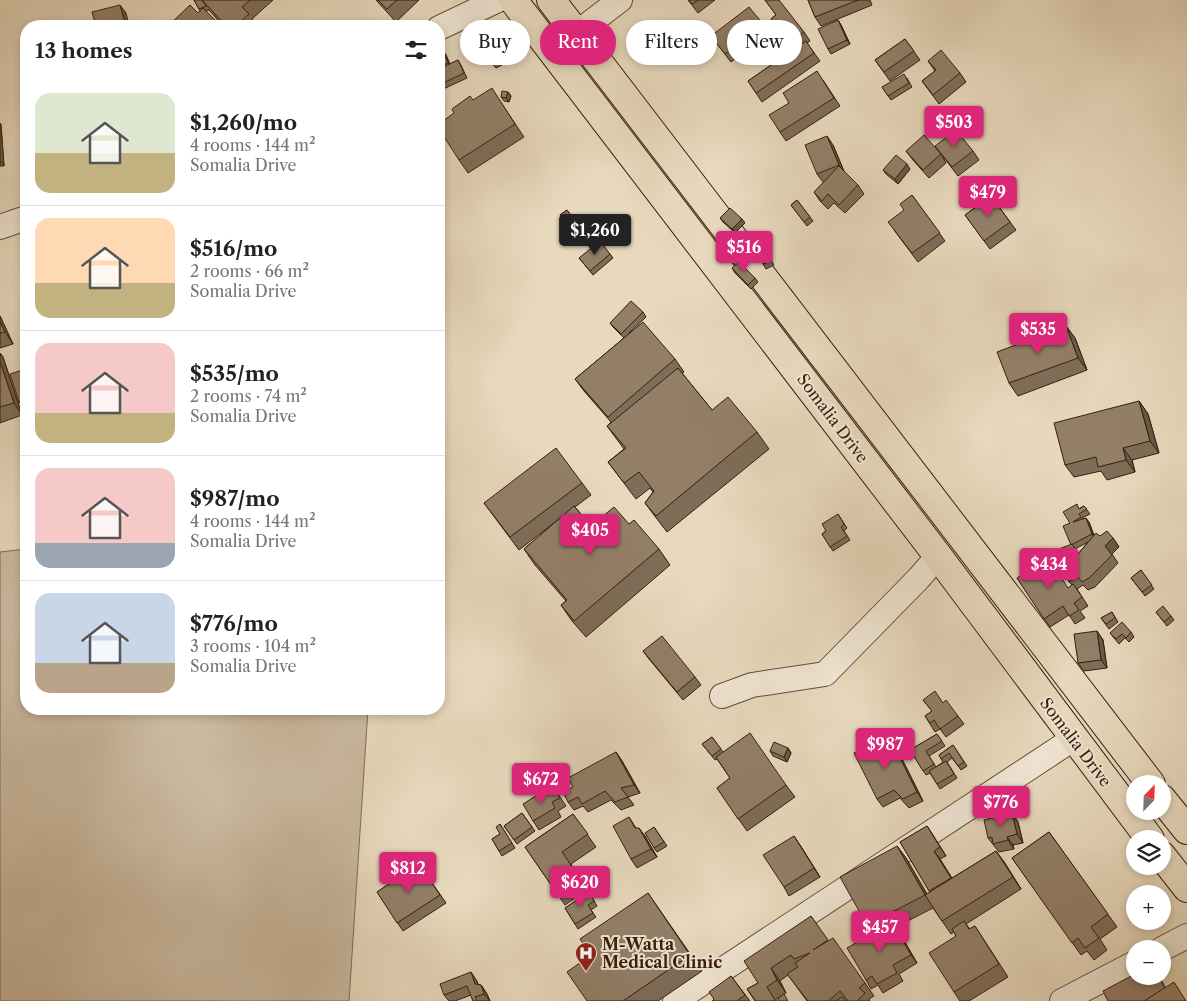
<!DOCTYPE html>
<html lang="en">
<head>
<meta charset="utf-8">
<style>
	:root { --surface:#fff; --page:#f2f2f2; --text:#222; --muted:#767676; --line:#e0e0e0; --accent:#db2777 }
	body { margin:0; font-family:"Libre Caslon Text",serif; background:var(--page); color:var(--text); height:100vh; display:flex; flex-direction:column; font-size:19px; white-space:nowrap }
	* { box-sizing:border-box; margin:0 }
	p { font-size:16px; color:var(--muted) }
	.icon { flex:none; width:28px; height:28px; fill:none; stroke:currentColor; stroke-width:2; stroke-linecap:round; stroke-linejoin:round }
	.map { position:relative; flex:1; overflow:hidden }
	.side { position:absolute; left:20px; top:20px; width:425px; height:695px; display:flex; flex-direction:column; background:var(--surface); border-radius:20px; box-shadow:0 2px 8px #0003 }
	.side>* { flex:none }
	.guide { position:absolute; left:460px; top:20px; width:475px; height:45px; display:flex; gap:10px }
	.needle { width:32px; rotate:23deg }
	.controls { position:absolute; left:1126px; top:775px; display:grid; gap:10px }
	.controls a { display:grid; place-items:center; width:45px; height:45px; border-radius:50%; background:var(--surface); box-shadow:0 2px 8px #0003; font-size:25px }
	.price { position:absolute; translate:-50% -42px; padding:0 11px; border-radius:5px; background:var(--accent); color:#fff; font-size:16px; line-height:32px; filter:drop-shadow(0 1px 2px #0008) }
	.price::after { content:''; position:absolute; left:50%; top:30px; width:15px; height:11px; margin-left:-8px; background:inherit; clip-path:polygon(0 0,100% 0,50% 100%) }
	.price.current { background:#222; color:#fff }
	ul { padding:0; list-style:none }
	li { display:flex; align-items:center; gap:15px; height:125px; padding:0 15px }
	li+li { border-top:1px solid var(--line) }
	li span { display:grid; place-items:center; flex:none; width:140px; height:100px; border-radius:15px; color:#555 }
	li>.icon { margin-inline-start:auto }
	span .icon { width:60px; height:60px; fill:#fffc; stroke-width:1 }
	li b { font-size:21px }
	h2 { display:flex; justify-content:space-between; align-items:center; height:60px; padding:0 15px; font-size:21px }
	.chip { padding:0 18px; border-radius:22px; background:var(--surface); box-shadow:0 2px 8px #0003; font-size:18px; line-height:45px }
	.chip.current { background:var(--accent); color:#fff }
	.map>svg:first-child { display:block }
</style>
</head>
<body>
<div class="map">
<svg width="1187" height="1001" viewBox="0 0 1187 1001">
	<rect width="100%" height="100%" fill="#e8d9bd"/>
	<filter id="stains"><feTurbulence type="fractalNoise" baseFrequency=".004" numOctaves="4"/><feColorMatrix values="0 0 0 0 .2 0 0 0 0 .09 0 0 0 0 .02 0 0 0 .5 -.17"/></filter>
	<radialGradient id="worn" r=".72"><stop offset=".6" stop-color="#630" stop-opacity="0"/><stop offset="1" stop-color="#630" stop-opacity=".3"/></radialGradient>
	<path fill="#cab99f" stroke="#806c56" d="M26,549V709H368L349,1001H0V552Z"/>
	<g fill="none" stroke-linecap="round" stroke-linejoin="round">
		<g stroke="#624d38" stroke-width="26">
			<g id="minor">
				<path d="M439,28L498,0"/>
				<path d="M577,33L620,0"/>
				<path d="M0,227L26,218"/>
				<path d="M722,696L752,685L825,674L919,578L938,556"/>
				<path d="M1162,949L1187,936"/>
				<path d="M675,1001L1073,739"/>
				<path d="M1062,1001L1135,963"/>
			</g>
		</g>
		<g stroke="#361e0c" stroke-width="30">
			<g id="major">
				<path d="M513,0L938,556L1150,839"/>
				<path d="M551,0L1151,784"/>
				<path d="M1162,799L1187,830"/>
				<path d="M1162,856L1187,888"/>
			</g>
		</g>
		<use href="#minor" stroke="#f0e6d4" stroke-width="24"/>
		<use href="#major" stroke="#e8d9bd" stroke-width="28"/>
	</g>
	<g fill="#7e6d59" stroke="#361e0c" fill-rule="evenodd">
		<path d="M194,0H273L252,19L258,26H223L209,10L206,11L220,26H168L198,13L200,11Z"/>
		<path d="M376,0H419L396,22Z"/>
		<path d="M688,0H715L698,13Z"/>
		<path d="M765,0L804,32L810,41L807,43L820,61L762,102L748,81L794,49L771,19L776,15Z"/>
		<path d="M808,0H870L872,5L821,26L815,17Z"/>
		<path d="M838,20L841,25L850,44L831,54L828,49Z"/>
		<path d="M763,24L768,33L731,62L711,36Z"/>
		<path d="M905,39L920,60L890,81L875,60Z"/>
		<path d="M443,51L446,55L450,64L458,60L461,65L467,78L439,91V53Z"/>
		<path d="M497,58L502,65L496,68L494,66L491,62Z"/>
		<path d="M928,61L960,73L966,82L939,104L922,81L935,71Z"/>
		<path d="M907,78L912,87L891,100L882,87Z"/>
		<path d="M823,80L840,106L786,141L780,132L789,103Z"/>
		<path d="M508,92L511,96L509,102L504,101L501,97Z"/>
		<path d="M473,100L500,101L524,137L468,173L459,160Z"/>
		<path d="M0,123L1,125L4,166H0Z"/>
		<path d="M833,145L844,171L858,185L864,194L845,213L834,203L828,209L820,201L814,192L824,182H823L817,174Z"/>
		<path d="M935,146L973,151L979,160L958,176Z"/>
		<path d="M906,151L941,154L946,163L929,178L912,159Z"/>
		<path d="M910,169L898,184L886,174L883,170Z"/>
		<path d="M912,195L945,241L918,262L894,230L904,210Z"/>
		<path d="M991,196L1016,230L990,249L965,215Z"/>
		<path d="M797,200L813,221L807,226L791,205Z"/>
		<path d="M567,210L581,229L575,234L560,215Z"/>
		<path d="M720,218L745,223L735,233L723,222Z"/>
		<path d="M736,240L753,246L756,250L750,256Z"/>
		<path d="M766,251L769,255L774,265L766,269L763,264Z"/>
		<path d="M610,254L613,258L593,275L579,258Z"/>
		<path d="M732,268L755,278L758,282L751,289L735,273Z"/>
		<path d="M643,312L646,317L629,333L675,359L684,372L682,373L712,410L757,432L769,449L667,532L657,519L645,503L653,492L650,488L636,499L608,462L624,449L607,426L611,422L584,391L575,379L624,338L613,327L610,323Z"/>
		<path d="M0,316L13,344L0,348Z"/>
		<path d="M1066,326L1075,338L1087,370L1018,396L1009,383Z"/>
		<path d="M0,353L3,357L22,415L0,423Z"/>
		<path d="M26,370V405L22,406L19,402Z"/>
		<path d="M1139,401L1148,414L1159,453L1132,460L1135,472L1107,480L1101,471L1074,477L1065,465Z"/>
		<path d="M582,483L591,495L575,507L591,526L629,524L659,549L670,565L586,637L572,621L561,605L566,601L535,565L524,549L559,519L519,550L484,503Z"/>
		<path d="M1084,506L1090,514L1082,518L1089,522L1094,535L1113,538L1119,547L1112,554L1118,563L1095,587L1088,590L1083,585L1077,589L1088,606L1080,611L1085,618L1075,624L1069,615L1050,627L1017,578L1069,588L1072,585L1069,582L1071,545L1070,523L1080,508ZM1088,542L1078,554L1075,549Z"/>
		<path d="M838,514L847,528L844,531L850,540L833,551L822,534L826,531Z"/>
		<path d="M1141,570L1154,589L1145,596L1131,578Z"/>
		<path d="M1112,612L1118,622L1109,629L1101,618Z"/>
		<path d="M1156,612L1171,616L1174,620L1167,626Z"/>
		<path d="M1097,631L1103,640L1107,668L1084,671L1078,663Z"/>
		<path d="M1131,632L1134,637L1129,642L1125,638L1119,644L1110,633Z"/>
		<path d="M643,651L695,677L701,685L683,700L649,659Z"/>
		<path d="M923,700L943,703L958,716L964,724L946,737L940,729L935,732L925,716L932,711Z"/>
		<path d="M937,734L945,746L929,756L936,767L943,762L939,755L953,745L967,766L961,770L952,758L947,762L957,778L940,789L930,773L926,775L910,750Z"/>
		<path d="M889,736L895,745L923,801L909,808L900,798L883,807L877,799Z"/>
		<path d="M712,737L723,752L786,785L795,797L747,831L717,788L730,778L717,759L715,760L702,744Z"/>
		<path d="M788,748L791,753L787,762L773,756L770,751Z"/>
		<path d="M616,752L622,761L640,793L628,797L634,805L621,810L611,800L588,812L583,806L574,810L568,802L573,787Z"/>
		<path d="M556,791L566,806L558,811L561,817L539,830L533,821L548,795Z"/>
		<path d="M522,813L535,831L517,844L504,826Z"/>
		<path d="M1012,813L1018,822L1023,843L1013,845L1014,849L999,852L988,838Z"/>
		<path d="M573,814L596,847L571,864L588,889L565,905L525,847Z"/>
		<path d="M629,817L636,828L645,836L657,857L637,868L631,859Z"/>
		<path d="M500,824L515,848L502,856L492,839L500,834Z"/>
		<path d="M927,826L946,856L940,859L952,878L996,851L1021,889L966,924L970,929L975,926L1008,977L969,1001H960L954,992L956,936L954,932L951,934L933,908L896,927L917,963L899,974L903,981L883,993L878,985L871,989L866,980L872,933L867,925L897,846L906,858L927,894L930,892L900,842Z"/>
		<path d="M654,827L667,846L657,852L654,848Z"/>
		<path d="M1049,832L1117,927L1100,939L1107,950L1094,960L1087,951L1081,955L1012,858Z"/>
		<path d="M800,845L820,877L789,896L784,887Z"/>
		<path d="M419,864L446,903L403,931L377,892Z"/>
		<path d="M589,892L597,906L591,910L596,917L578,929L565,908Z"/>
		<path d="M648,893L702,971L658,1001H587L591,955Z"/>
		<path d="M811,916L828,941L865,983L874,996L869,999L870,1001H807L788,975L780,981L786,993L776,999L777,1001H755L747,989L758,983Z"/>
		<path d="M731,976L750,1001H712L714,1000Z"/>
		<path d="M477,981L478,985H481L487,994L490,1001H473L471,995L455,1001H449L444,995Z"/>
	</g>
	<g fill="#675949" stroke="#361e0c">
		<path d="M120,5L126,13L129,26H126Z"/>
		<path d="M838,20L841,25L850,44L847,40Z"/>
		<path d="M443,51L446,55L451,68L448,63Z"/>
		<path d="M508,92L511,96L509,102L506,98Z"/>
		<path d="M0,123L1,125L4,166L0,161Z"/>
		<path d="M827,136L833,145L845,174L839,165Z"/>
		<path d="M907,164L910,169L898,184L895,179Z"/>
		<path d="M742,219L745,223L735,233L732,229Z"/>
		<path d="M0,316L13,344L5,332L0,322Z"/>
		<path d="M1066,326L1075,338L1087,370L1078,358Z"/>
		<path d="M0,353L3,357L22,415L14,403L0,362Z"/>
		<path d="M1139,401L1148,414L1159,453L1150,441Z"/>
		<path d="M1123,448L1132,460L1135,472L1126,460Z"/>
		<path d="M1086,518L1089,522L1095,539L1092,534Z"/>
		<path d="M1113,538L1119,547L1111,555L1105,546Z"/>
		<path d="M1097,631L1103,640L1107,668L1101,660Z"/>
		<path d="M889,736L895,745L923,801L917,792Z"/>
		<path d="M788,748L791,753L787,762L784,757Z"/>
		<path d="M616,752L622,761L640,793L634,785Z"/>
		<path d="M1012,813L1018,822L1023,843L1017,834Z"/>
		<path d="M927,826L933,835L946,856L940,847Z"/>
		<path d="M639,828L645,836L657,857L651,849Z"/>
		<path d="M794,836L800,845L820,877L814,868Z"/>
		<path d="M1007,837L1013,845L1014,849L1008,840Z"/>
		<path d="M897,846L906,858L934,907L925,895Z"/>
		<path d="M934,851L940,859L957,887L951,878Z"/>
		<path d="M996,851L1005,863L1021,889L1013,877Z"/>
		<path d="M892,922L898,930L917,963L911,955Z"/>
		<path d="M771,968L780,981L786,993L777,980Z"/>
		<path d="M471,972L477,981L481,992L475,984Z"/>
		<path d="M1158,976H1159L1171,998L1165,990Z"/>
		<path d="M481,985L487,994L490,1001L484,994Z"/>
	</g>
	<g fill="#937f68" stroke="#361e0c">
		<path d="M194,0H202L206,6L199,9Z"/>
		<path d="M202,0H250L242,7L249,14L236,26H226Z"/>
		<path d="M378,0H397L387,9Z"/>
		<path d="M689,0H698L692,4Z"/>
		<path d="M765,0H779L804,32L790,43L771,19L776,15Z"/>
		<path d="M808,0H858L815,17Z"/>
		<path d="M120,5L126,26H96L92,12Z"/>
		<path d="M190,5L198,13L203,8L219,24L216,26H168Z"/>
		<path d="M749,7L763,24L725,54L711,36Z"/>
		<path d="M838,20L847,40L828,49L818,29Z"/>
		<path d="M905,39L914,51L884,72L875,60Z"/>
		<path d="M806,41L814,53L756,93L748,81Z"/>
		<path d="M941,50L960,73L933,95L922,81L936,70L928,61Z"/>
		<path d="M443,51L448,63L439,67V53Z"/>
		<path d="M497,58L499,61L493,64L491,62Z"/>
		<path d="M458,60L464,73L439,85V69Z"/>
		<path d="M817,71L834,98L780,132L769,115L789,103L783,93Z"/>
		<path d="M904,74L909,83L888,96L882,87Z"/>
		<path d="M492,88L515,124L459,160L439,129V124L454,113L452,109L470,96L473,100Z"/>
		<path d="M502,91L508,92L506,98L501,97Z"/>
		<path d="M956,130L973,151L952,167L935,146Z"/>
		<path d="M924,135L941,154L923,170L906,151Z"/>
		<path d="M827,136L839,165L817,174L805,145Z"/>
		<path d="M896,155L907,164L895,179L883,170Z"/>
		<path d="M839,166L858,185L839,205L828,194L822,201L814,192Z"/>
		<path d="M912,195L940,233L912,253L888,222L904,210L900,204Z"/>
		<path d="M991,196L1010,222L984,241L965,215Z"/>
		<path d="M797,200L810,217L804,222L791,205Z"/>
		<path d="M730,208L742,219L732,229L720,218Z"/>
		<path d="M567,210L578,225L572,230L560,215Z"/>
		<path d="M742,234L753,246L747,252L736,240Z"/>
		<path d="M600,241L610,254L590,271L579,258Z"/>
		<path d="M766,251L771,261L763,264L759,254Z"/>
		<path d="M739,262L755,278L748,285L732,268Z"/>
		<path d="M631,301L643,312L621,334L610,323Z"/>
		<path d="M0,322L5,332L0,333Z"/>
		<path d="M643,322L675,359L608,417L575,379Z"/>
		<path d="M1066,326L1078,358L1009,383L997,352Z"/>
		<path d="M0,362L14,403L0,407Z"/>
		<path d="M678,368L712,410L728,397L757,432L656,516L645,503L654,491L639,472L624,483L608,462L626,448L607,426Z"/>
		<path d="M26,369V400L19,402L10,374Z"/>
		<path d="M1139,401L1150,441L1123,448L1126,460L1098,467L1096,457L1065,465L1054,423Z"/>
		<path d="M556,448L582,483L510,537L484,503Z"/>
		<path d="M1077,504L1079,509L1084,506L1087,509L1079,514L1081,517L1073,522L1086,518L1092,534L1071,545L1063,526L1070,523L1063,512Z"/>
		<path d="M574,506L591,526L614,507L629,524L634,520L659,549L574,621L561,605L567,600L524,549Z"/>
		<path d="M838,514L844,524L841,527L847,536L830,547L822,534L826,531L822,524Z"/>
		<path d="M1107,531L1113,538L1105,546L1112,555L1089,578L1082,582L1077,576L1069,582L1054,551L1072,544L1078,554L1096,533L1100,536Z"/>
		<path d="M1048,557L1068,588L1073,584L1082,597L1074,603L1079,610L1069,616L1063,606L1044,619L1017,578Z"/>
		<path d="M1141,570L1152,585L1142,592L1131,578Z"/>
		<path d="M1163,606L1171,616L1164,622L1156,612Z"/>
		<path d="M1112,612L1115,618L1106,624L1101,618Z"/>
		<path d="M1122,622L1131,632L1126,638L1122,634L1116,639L1110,633Z"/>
		<path d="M1097,631L1101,660L1078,663L1074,634Z"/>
		<path d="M662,636L695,677L677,692L643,651Z"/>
		<path d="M935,691L943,703L946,700L958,716L940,729L934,720L930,723L925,716L932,711L923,700Z"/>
		<path d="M750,733L786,785L738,819L717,788L730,778L716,757Z"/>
		<path d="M937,734L942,741L926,751L934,764L923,771L910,750Z"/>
		<path d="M889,736L917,792L903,799L894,790L877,799L854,753Z"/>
		<path d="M712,737L721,749L712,756L702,744Z"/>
		<path d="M774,742L788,748L784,757L770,751Z"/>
		<path d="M953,745L964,762L958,766L949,753L941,759L939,755Z"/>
		<path d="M616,752L634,785L621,788L628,797L615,802L605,791L582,804L578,797L568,802L563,792L573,787L568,778Z"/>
		<path d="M946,761L954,774L937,784L929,771Z"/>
		<path d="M545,790L548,795L556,791L560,798L552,802L555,808L533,821L523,804Z"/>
		<path d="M522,813L532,827L514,840L504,826Z"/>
		<path d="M1012,813L1017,834L1007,837L1008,840L993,844L992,837L988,838L984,820Z"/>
		<path d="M573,814L588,834L562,852L579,877L556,892L525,847Z"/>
		<path d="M629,817L635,828H639L651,849L631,859L613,826Z"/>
		<path d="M500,824L512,843L499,851L492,839L500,834L496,827Z"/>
		<path d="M927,826L940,847L934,851L951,878L929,891L900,842Z"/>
		<path d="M654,827L664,842L654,848L645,833Z"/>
		<path d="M1049,832L1108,914L1091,927L1099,938L1085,948L1078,938L1072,943L1012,858Z"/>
		<path d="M794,836L814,868L784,887L763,855Z"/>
		<path d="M897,846L925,895L867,925L840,877Z"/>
		<path d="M996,851L1013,877L942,921L925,895Z"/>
		<path d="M419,864L440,895L397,923L377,892Z"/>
		<path d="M589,892L594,901L588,905L593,913L575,924L565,908Z"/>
		<path d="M648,893L690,955L623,1001H587L567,972L591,955L580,939Z"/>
		<path d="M811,916L828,940L813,950L833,938L865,983L859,988L865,993L857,1001H848L840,991L828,1001H808L787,974L798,967L795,963L810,953L794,959L791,955L771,968L777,980L767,987L775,1000L773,1001H756L747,989L758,983L744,961Z"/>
		<path d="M964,921L969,929L975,926L999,964L954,992L929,953L956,936L952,929Z"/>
		<path d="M892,922L911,955L893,965L897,973L877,984L872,976L866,980L847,948Z"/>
		<path d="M471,972L475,984L481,985L484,994L475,997L477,1001H473L467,986L444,995L440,984Z"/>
		<path d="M1135,974V976H1158L1165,988L1144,1001H1108L1103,991Z"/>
		<path d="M731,976L745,995L737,1001H712L714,999L709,992Z"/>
		<path d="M1174,982L1186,1001H1144Z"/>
		<path d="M784,994L788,1001H779L778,998Z"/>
		<path d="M842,997L845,1001H836Z"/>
	</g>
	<defs>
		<g id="hospital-pin" transform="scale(1.125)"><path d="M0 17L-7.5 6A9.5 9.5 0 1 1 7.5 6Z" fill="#8f2418" stroke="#f0e6d4"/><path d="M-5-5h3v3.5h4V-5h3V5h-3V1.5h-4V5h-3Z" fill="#fff"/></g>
	</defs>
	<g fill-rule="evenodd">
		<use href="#hospital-pin" x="586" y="953"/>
	</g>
	<g text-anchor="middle" stroke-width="4" stroke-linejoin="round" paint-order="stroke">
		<g font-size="16" fill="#361e0c" stroke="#f0e6d4">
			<text transform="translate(833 418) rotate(53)" y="6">Somalia Drive</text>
			<text transform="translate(1076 742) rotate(53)" y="6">Somalia Drive</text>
		</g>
		<g font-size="16" font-weight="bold" fill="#361e0c" stroke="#f0e6d4" text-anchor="start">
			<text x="602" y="950">M-Watta<tspan x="602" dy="18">Medical Clinic</tspan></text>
		</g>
	</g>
	<rect width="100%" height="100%" filter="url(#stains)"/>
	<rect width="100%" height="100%" fill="url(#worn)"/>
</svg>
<div class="controls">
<a><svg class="needle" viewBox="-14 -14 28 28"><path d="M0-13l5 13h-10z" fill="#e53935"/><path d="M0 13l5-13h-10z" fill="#767676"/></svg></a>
<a><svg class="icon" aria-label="layers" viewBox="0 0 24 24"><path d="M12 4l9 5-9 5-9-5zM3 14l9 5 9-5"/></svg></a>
<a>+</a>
<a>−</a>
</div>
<b class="price" style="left:954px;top:148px">$503</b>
<b class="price" style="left:988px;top:218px">$479</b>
<b class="price current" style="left:595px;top:256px">$1,260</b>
<b class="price" style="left:744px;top:273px">$516</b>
<b class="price" style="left:1038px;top:355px">$535</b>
<b class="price" style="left:590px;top:556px">$405</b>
<b class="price" style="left:1049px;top:590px">$434</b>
<b class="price" style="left:885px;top:770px">$987</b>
<b class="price" style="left:541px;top:805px">$672</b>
<b class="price" style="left:1001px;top:828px">$776</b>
<b class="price" style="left:408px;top:894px">$812</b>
<b class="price" style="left:580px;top:908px">$620</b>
<b class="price" style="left:880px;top:953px">$457</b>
<div class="guide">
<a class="chip">Buy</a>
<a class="chip current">Rent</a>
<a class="chip">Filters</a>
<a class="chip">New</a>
</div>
<section class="side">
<h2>13 homes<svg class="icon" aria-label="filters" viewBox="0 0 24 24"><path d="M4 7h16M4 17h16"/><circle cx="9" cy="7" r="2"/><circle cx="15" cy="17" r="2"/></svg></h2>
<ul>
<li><span style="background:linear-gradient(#dfe7d0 60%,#c2b280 0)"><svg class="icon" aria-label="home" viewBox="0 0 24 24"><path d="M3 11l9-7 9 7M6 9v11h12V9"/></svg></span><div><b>$1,260/mo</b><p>4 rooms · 144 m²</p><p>Somalia Drive</p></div></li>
<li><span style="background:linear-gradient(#ffd9b3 65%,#c2b280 0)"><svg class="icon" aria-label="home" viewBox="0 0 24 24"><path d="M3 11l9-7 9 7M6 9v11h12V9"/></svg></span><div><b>$516/mo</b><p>2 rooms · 66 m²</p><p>Somalia Drive</p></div></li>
<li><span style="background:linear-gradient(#f6c9c9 70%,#c2b280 0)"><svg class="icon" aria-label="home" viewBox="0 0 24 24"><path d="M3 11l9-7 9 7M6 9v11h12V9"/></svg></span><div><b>$535/mo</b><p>2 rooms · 74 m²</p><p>Somalia Drive</p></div></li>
<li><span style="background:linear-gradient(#f6c9c9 75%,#9aa5b1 0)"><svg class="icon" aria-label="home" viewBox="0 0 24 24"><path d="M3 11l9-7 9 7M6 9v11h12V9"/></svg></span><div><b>$987/mo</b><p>4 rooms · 144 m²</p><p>Somalia Drive</p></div></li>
<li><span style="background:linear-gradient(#c9d6e8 70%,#b9a48a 0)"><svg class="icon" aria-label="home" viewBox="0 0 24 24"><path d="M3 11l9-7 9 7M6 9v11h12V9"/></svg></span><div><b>$776/mo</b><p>3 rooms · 104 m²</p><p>Somalia Drive</p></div></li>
</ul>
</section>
</div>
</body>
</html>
